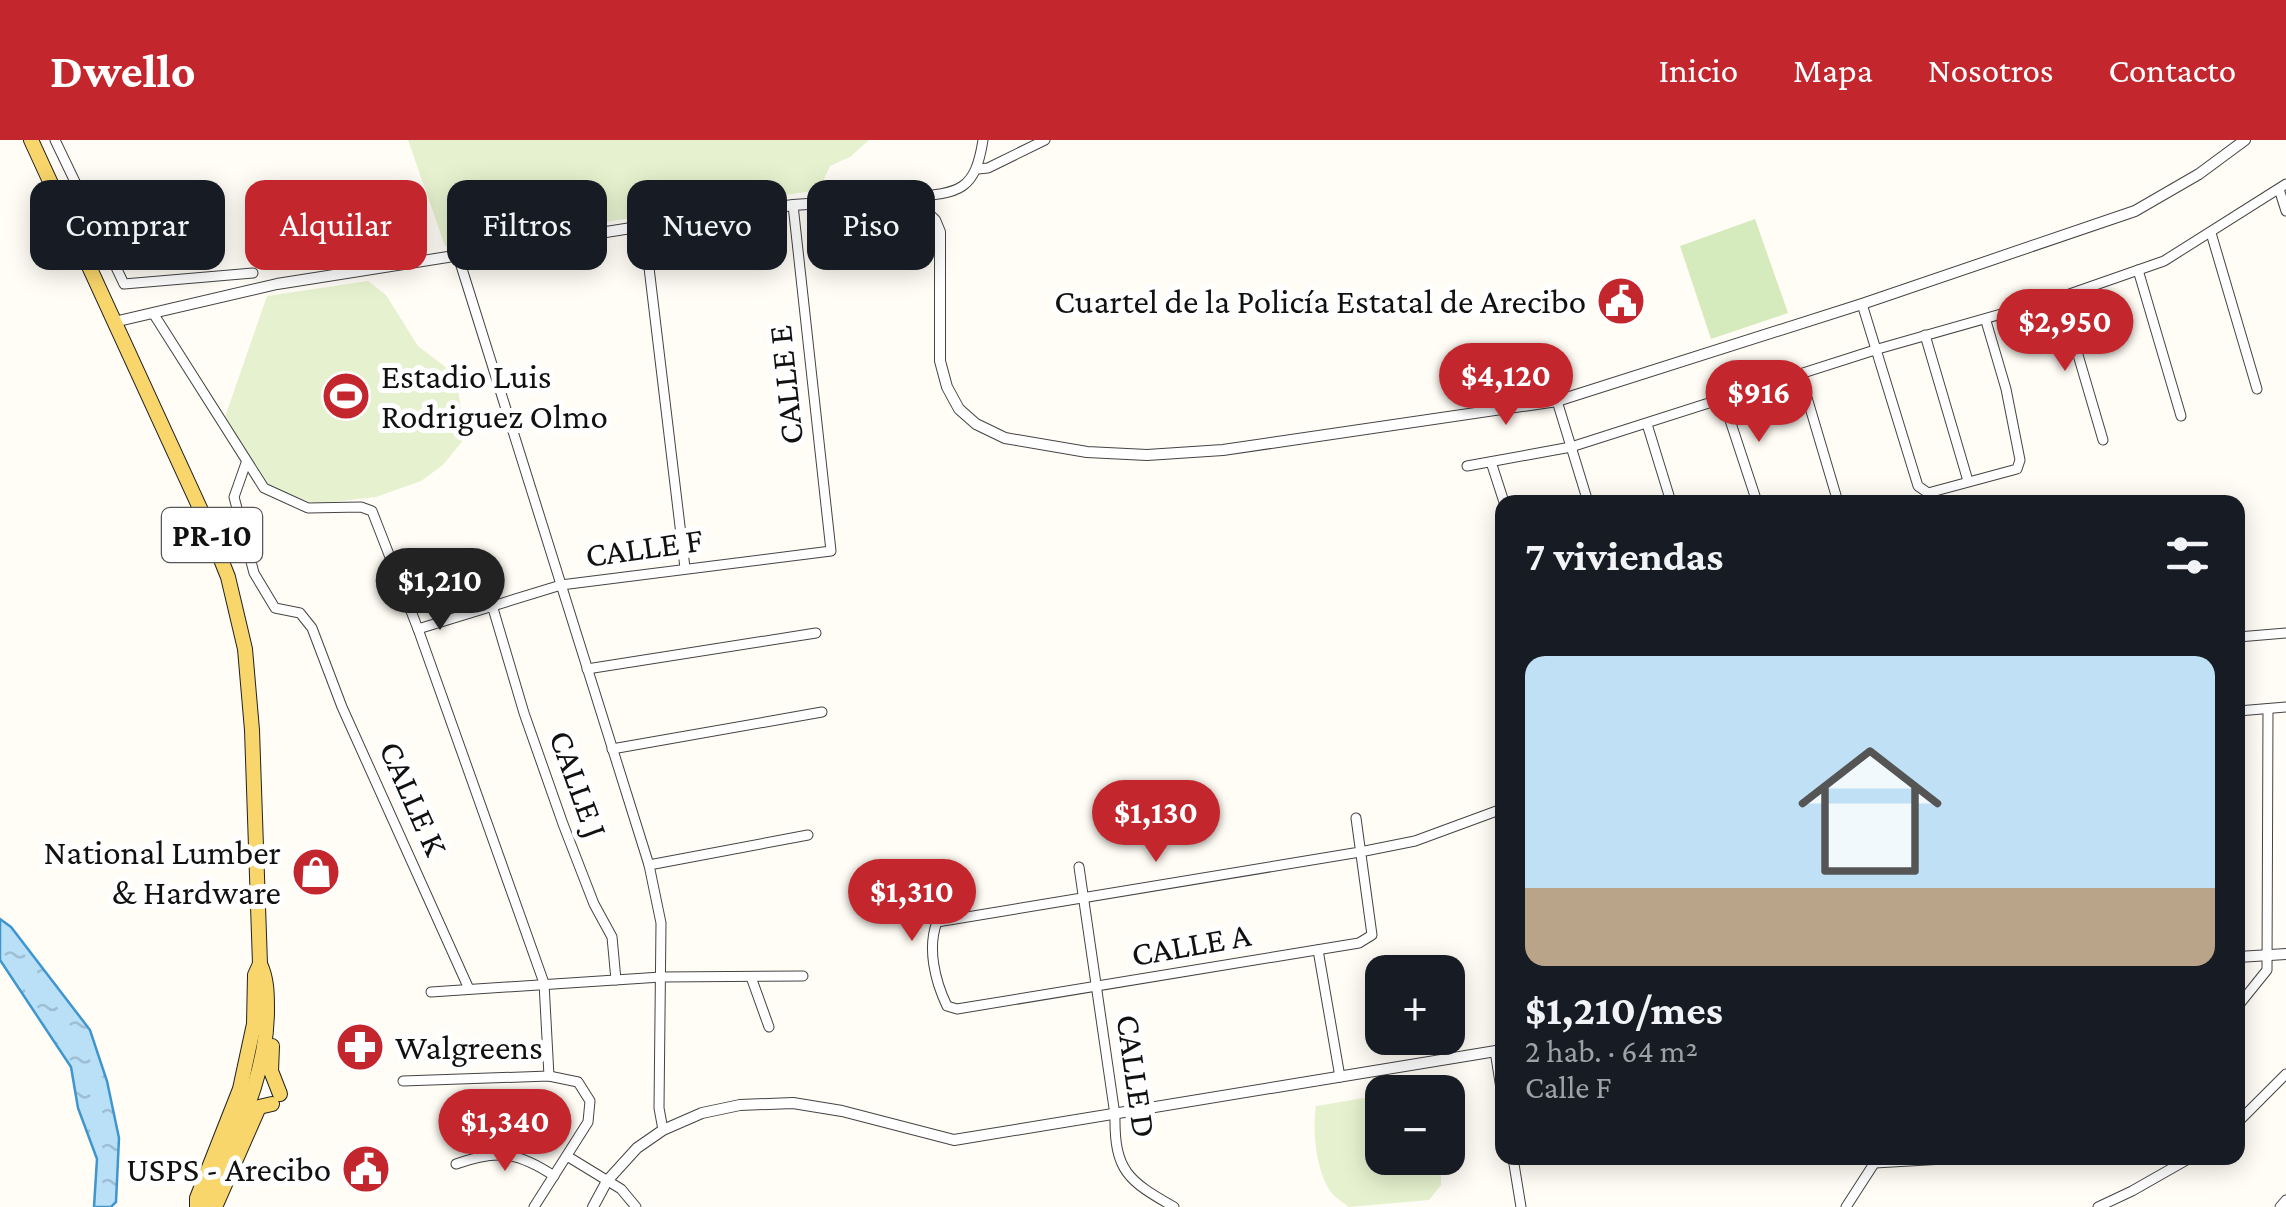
<!DOCTYPE html>
<html lang="es">
<head>
<meta charset="utf-8">
<style>
	:root { --surface:#171b24; --page:#242831; --text:#f1f3f6; --muted:#9ea1a6; --accent:#c4262e }
	body { margin:0; font-family:"Crimson Pro",serif; background:var(--page); color:var(--text); height:100vh; display:flex; flex-direction:column; font-size:38px; white-space:nowrap }
	* { box-sizing:border-box; margin:0 }
	p { font-size:32px; color:var(--muted) }
	.icon { flex:none; width:55px; height:55px; fill:none; stroke:currentColor; stroke-width:2; stroke-linecap:round; stroke-linejoin:round }
	.map { position:relative; flex:1; overflow:hidden }
	.details { position:absolute; left:1495px; top:355px; width:750px; height:670px; display:flex; flex-direction:column; background:var(--surface); border-radius:20px; box-shadow:0 5px 25px #0003 }
	.details>* { flex:none }
	.banner { position:absolute; left:30px; top:40px; width:950px; height:90px; display:flex; gap:20px }
	.fabs { position:absolute; left:1365px; top:815px; display:grid; gap:20px }
	.fabs a { display:grid; place-items:center; width:100px; height:100px; border-radius:20px; background:var(--surface); box-shadow:0 5px 25px #0003; font-size:50px }
	.price { position:absolute; translate:-50% -85px; padding:0 22px; border-radius:35px; background:var(--accent); color:#fff; font-size:32px; line-height:65px; filter:drop-shadow(0 2px 5px #0008) }
	.price::after { content:''; position:absolute; left:50%; top:60px; width:30px; height:22px; margin-left:-15px; background:inherit; clip-path:polygon(0 0,100% 0,50% 100%) }
	.price.active { background:#222; color:#fff }
	ul { padding:0; list-style:none }
	li { display:grid; align-content:center; gap:20px; height:530px; padding:0 30px }
	li span { display:grid; place-items:center; height:310px; border-radius:20px; color:#555 }
	li>.icon { margin-inline-start:auto }
	span .icon { width:180px; height:180px; fill:#fffc; stroke-width:1 }
	li b { font-size:42px }
	h2 { display:flex; justify-content:space-between; align-items:center; height:120px; padding:0 30px; font-size:42px }
	.pill { padding:0 35px; border-radius:20px; background:var(--surface); box-shadow:0 5px 25px #0003; font-size:35px; line-height:90px }
	.pill.active { background:var(--accent); color:#fff }
	header { display:flex; align-items:center; gap:60px; box-sizing:border-box; height:140px; padding:0 50px; background:var(--accent); color:#fff }
	header strong { font-size:48px }
	nav { display:flex; gap:55px; margin-inline-start:auto; font-size:35px }
	.map>svg:first-child { display:block }
</style>
</head>
<body>
<header>
<strong>Dwello</strong>
<nav><a>Inicio</a><a>Mapa</a><a>Nosotros</a><a>Contacto</a></nav>
</header>
<div class="map">
<svg width="2286" height="1067" viewBox="0 0 2286 1067">
	<defs>
		<pattern id="water-ripples" width="26" height="14" patternUnits="userSpaceOnUse" patternTransform="scale(2.5)"><rect width="26" height="14" fill="#b9e0f7"/><path d="M2 4q2-2 4 0t4 0M15 11q2-2 4 0t4 0" fill="none" stroke="#9ebfd3"/></pattern>
	</defs>
	<rect width="100%" height="100%" fill="#fffdf5"/>
	<path fill="#d5ebbd" d="M1755,79L1788,173L1711,199L1680,106Z"/>
	<g fill="#e6f2cf">
		<path d="M408,0H869L850,17L830,26L819,50L445,106Z"/>
		<path d="M368,141L386,155L418,206L456,235L465,298L443,325L421,341L376,357L315,364L267,345L225,277L267,156Z"/>
		<path d="M1382,955V1018H1441V1045L1429,1060L1349,1067C1344,1063 1335,1058 1331,1052C1316,1032 1312,989 1316,966Z"/>
	</g>
	<path fill="url(#water-ripples)" stroke="#3f96cf" stroke-width="2.5" d="M0,779L11,787L90,890L107,941L119,998L116,1062L111,1067H94L97,1019L78,968L71,927L0,820Z"/>
	<g fill="none" stroke-linecap="round" stroke-linejoin="round">
		<g stroke="#444" stroke-width="11">
			<g id="minor">
				<path d="M55,0L124,144L253,133"/>
				<path d="M978,29L988,28L1045,0"/>
				<path d="M2279,49L2286,71"/>
				<path d="M911,57C960,53 975,51 983,0"/>
				<path d="M644,86L685,428"/>
				<path d="M2211,93L2257,249"/>
				<path d="M458,116L649,725L661,783L659,968L663,990"/>
				<path d="M2138,130L2181,276"/>
				<path d="M2061,157L2103,300"/>
				<path d="M1862,164L1918,346L1928,353L2017,329L2020,320L2006,249L1986,181"/>
				<path d="M153,173L264,348L308,368L361,367L372,371L418,489L544,843L549,936"/>
				<path d="M1925,195L1968,341"/>
				<path d="M1800,234L1838,362"/>
				<path d="M1723,259L1757,362"/>
				<path d="M1557,261L1588,362"/>
				<path d="M1647,284L1671,362"/>
				<path d="M1491,322L1504,362"/>
				<path d="M246,323L234,357L254,433L275,468L300,473L312,488L342,567L469,849"/>
				<path d="M1467,326L1571,307L1878,209L2061,157L2164,121L2286,44"/>
				<path d="M492,465L524,573L563,684L594,764L612,797L616,840"/>
				<path d="M418,489L561,445L831,411L793,65"/>
				<path d="M2238,497L2286,493"/>
				<path d="M587,529L816,493"/>
				<path d="M2238,571L2286,567"/>
				<path d="M612,609L822,572"/>
				<path d="M1356,678L1372,795L1359,803L957,869L947,866C935,841 927,808 937,782L1360,712L1415,701L1502,669"/>
				<path d="M649,725L808,695"/>
				<path d="M1079,727L1115,975C1114,1032 1129,1041 1174,1067"/>
				<path d="M1318,810L1340,937"/>
				<path d="M751,837L769,887"/>
				<path d="M431,852L661,837L803,836"/>
				<path d="M2238,866L2267,830L2268,569"/>
				<path d="M1495,911L1502,955"/>
				<path d="M403,941L549,936L578,942L590,961L588,982L534,1067"/>
				<path d="M2238,982L2286,934"/>
				<path d="M567,1016L621,1049L636,1067"/>
				<path d="M1513,1018L1521,1067"/>
				<path d="M1875,1023L1961,1018"/>
				<path d="M456,1024C497,1009 518,1012 554,1036"/>
				<path d="M1846,1067L1877,1019"/>
				<path d="M2098,1067L2132,1051L2190,1018"/>
				<path d="M2280,1067L2286,1060"/>
			</g>
		</g>
		<g stroke="#444" stroke-width="12">
			<g id="tertiary">
				<path d="M114,182L277,144L644,86L793,65L911,57L935,80L940,92V221L947,247L959,269L976,284L1005,298L1087,312L1147,315L1223,310L1557,261L1862,164L2135,71L2199,34L2245,0"/>
				<path d="M2238,817L2286,814"/>
				<path d="M593,1067L607,1041L637,1008L663,990L702,973L740,965L793,963L842,971L954,1000L1502,910"/>
			</g>
		</g>
		<g stroke="#222" stroke-width="16">
			<g id="primary">
				<path d="M31,0L204,377L228,437L245,509L252,590L260,824C267,839 267,854 267,870C267,941 232,999 206,1063L201,1067"/>
				<path d="M272,906L271,931L280,954"/>
				<path d="M197,1067V1058L240,949L254,884L255,835L260,824"/>
				<path d="M215,1067L259,967L272,964"/>
			</g>
		</g>
		<use href="#minor" stroke="#fff" stroke-width="9"/>
		<use href="#tertiary" stroke="#fff" stroke-width="10"/>
		<use href="#primary" stroke="#f9d66b" stroke-width="14"/>
	</g>
	<defs>
		<g id="civic-disc" transform="scale(2.5)"><circle r="9.5" fill="#c4262e" stroke="#fff"/><path d="M-.6-6.5H3V-4.5H.6V-3L4-1V1h2V6H-6V1h2V-1L-.6-3ZM-1.2 2.5V6h2.4V2.5Z" fill="#fff"/></g>
		<g id="stadium-disc" transform="scale(2.5)"><circle r="9.5" fill="#c4262e" stroke="#fff"/><path d="M0-5a6.5 5 0 1 0 0 10a6.5 5 0 1 0 0-10ZM-3.5-1.8h7v3.6h-7Z" fill="#fff"/></g>
		<g id="shop-disc" transform="scale(2.5)"><circle r="9.5" fill="#c4262e" stroke="#fff"/><path d="M-5-2.5h2.3a2.7 3.5 0 0 1 5.4 0H5L5.5 6h-11ZM-1.5-2.5h3a1.5 2.3 0 0 0-3 0Z" fill="#fff"/></g>
		<g id="pharmacy-disc" transform="scale(2.5)"><circle r="9.5" fill="#c4262e" stroke="#fff"/><path d="M-2-6h4v4h4v4h-4v4h-4v-4h-4v-4h4Z" fill="#fff"/></g>
	</defs>
	<g fill-rule="evenodd">
		<use href="#civic-disc" x="1621" y="161"/>
		<use href="#stadium-disc" x="346" y="256"/>
		<use href="#shop-disc" x="316" y="732"/>
		<use href="#pharmacy-disc" x="360" y="907"/>
		<use href="#civic-disc" x="366" y="1029"/>
	</g>
	<g text-anchor="middle" stroke-width="10" stroke-linejoin="round" paint-order="stroke">
		<rect fill="#fff" stroke="#585858" stroke-width="2.5" x="162" y="368" width="100" height="54" rx="8"/>
		<g font-size="32" font-weight="bold" fill="#111">
			<text x="212" y="406">PR-10</text>
		</g>
		<g font-size="35" fill="#111" stroke="#fff" text-anchor="end">
			<text x="1586" y="173">Cuartel de la Policía Estatal de Arecibo</text>
			<text x="381" y="248" text-anchor="start">Estadio Luis<tspan x="381" dy="40">Rodriguez Olmo</tspan></text>
			<text x="281" y="724">National Lumber<tspan x="281" dy="40">&amp; Hardware</tspan></text>
			<text x="395" y="919" text-anchor="start">Walgreens</text>
			<text x="331" y="1041">USPS - Arecibo</text>
		</g>
		<g font-size="35" fill="#111" stroke="#fff">
			<text transform="translate(785 245) rotate(-96)" y="12">CALLE E</text>
			<text transform="translate(644 407) rotate(-8)" y="12">CALLE F</text>
			<text transform="translate(579 644) rotate(70)" y="12">CALLE J</text>
			<text transform="translate(414 658) rotate(66)" y="12">CALLE K</text>
			<text transform="translate(1191 804) rotate(-10)" y="12">CALLE A</text>
			<text transform="translate(1137 936) rotate(82)" y="12">CALLE D</text>
		</g>
	</g>
</svg>
<div class="fabs">
<a>+</a>
<a>−</a>
</div>
<b class="price" style="left:2065px;top:234px">$2,950</b>
<b class="price" style="left:1506px;top:288px">$4,120</b>
<b class="price" style="left:1759px;top:305px">$916</b>
<b class="price active" style="left:440px;top:493px">$1,210</b>
<b class="price" style="left:1156px;top:725px">$1,130</b>
<b class="price" style="left:912px;top:804px">$1,310</b>
<b class="price" style="left:505px;top:1034px">$1,340</b>
<div class="banner">
<a class="pill">Comprar</a>
<a class="pill active">Alquilar</a>
<a class="pill">Filtros</a>
<a class="pill">Nuevo</a>
<a class="pill">Piso</a>
</div>
<section class="details">
<h2>7 viviendas<svg class="icon" aria-label="filters" viewBox="0 0 24 24"><path d="M4 7h16M4 17h16"/><circle cx="9" cy="7" r="2"/><circle cx="15" cy="17" r="2"/></svg></h2>
<ul>
<li><span style="background:linear-gradient(#bfe0f5 75%,#b9a48a 0)"><svg class="icon" aria-label="home" viewBox="0 0 24 24"><path d="M3 11l9-7 9 7M6 9v11h12V9"/></svg></span><div><b>$1,210/mes</b><p>2 hab. · 64 m²</p><p>Calle F</p></div></li>
</ul>
</section>
</div>
</body>
</html>
